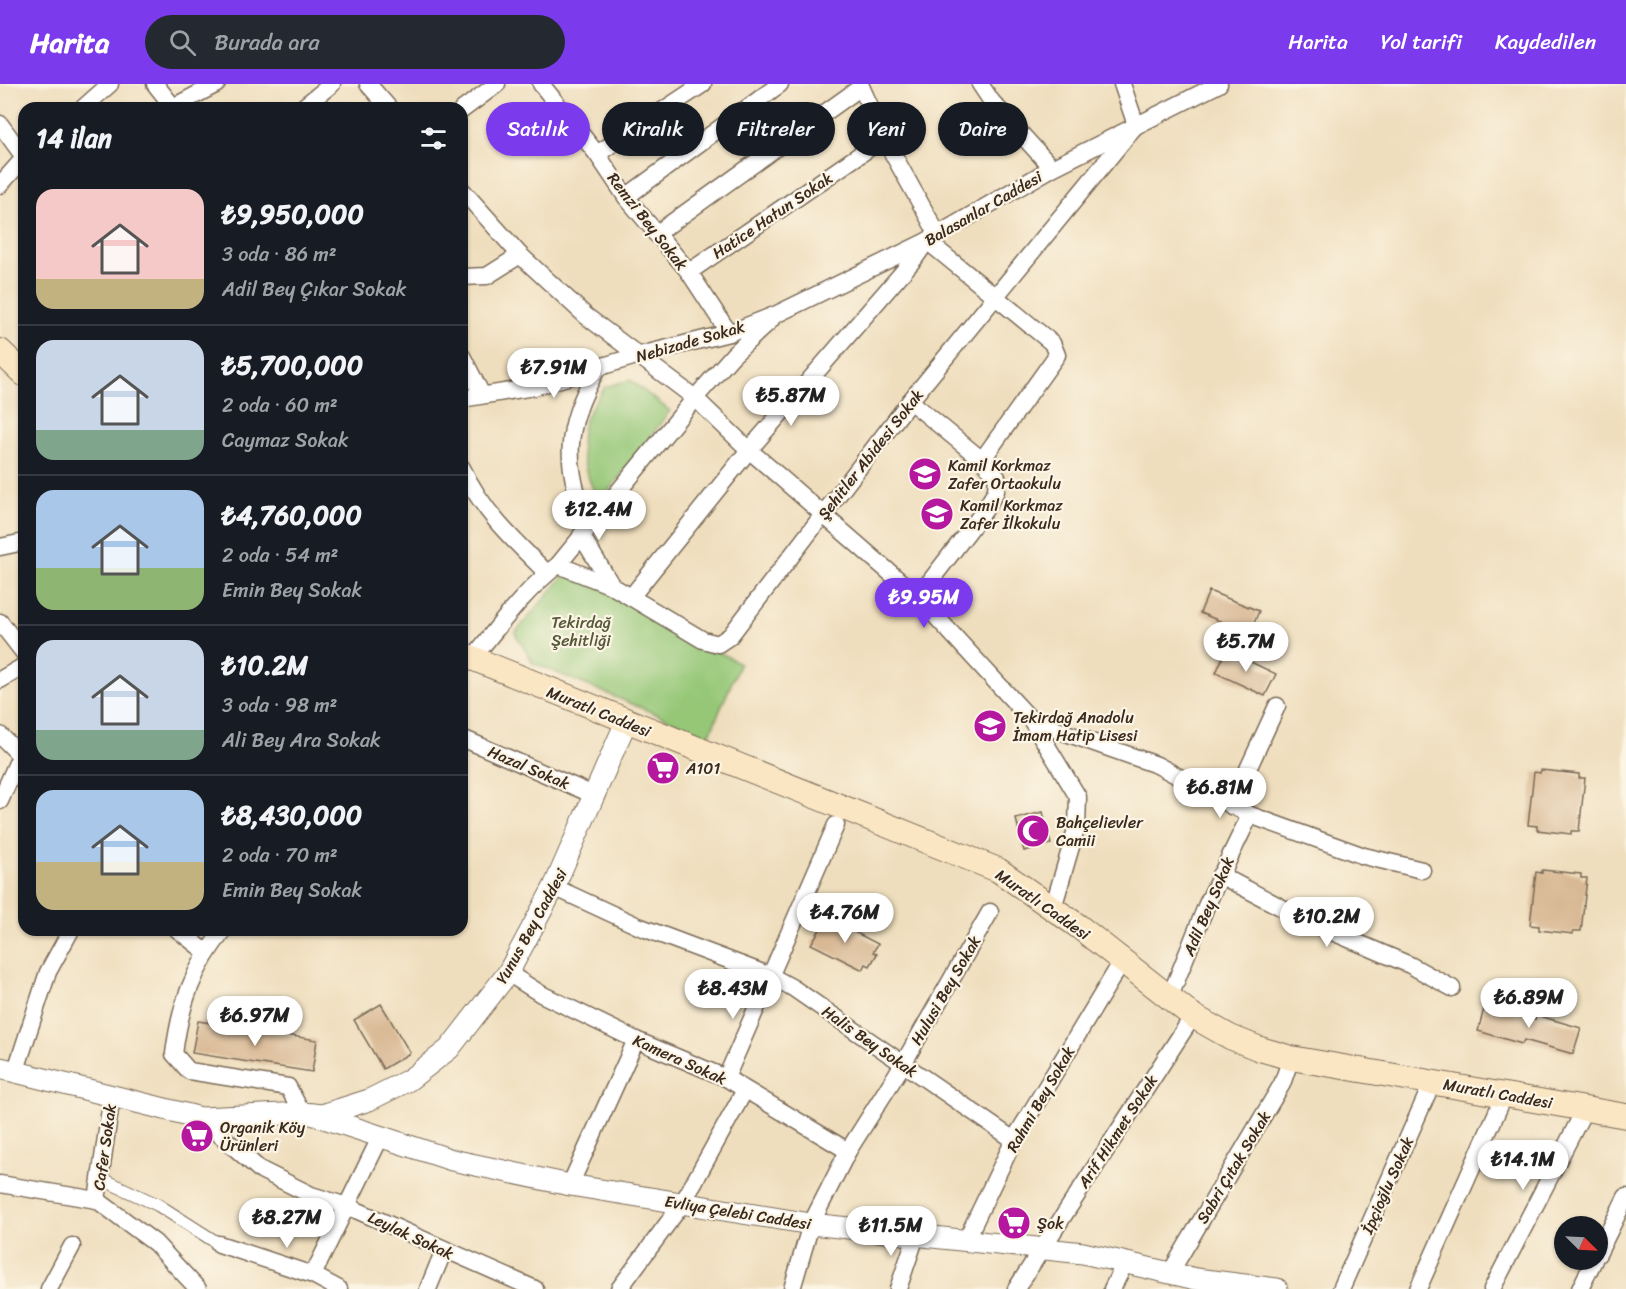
<!DOCTYPE html>
<html lang="tr">
<head>
<meta charset="utf-8">
<style>
	:root { --surface:#171b24; --page:#242831; --text:#f1f3f6; --muted:#9ea1a6; --line:#363941; --accent:#7c3aed }
	body { margin:0; font-family:Sriracha,sans-serif; background:var(--page); color:var(--text); height:100vh; display:flex; flex-direction:column; font-size:22px; white-space:nowrap }
	* { box-sizing:border-box; margin:0 }
	p { font-size:20px; color:var(--muted) }
	.icon { flex:none; width:33px; height:33px; fill:none; stroke:currentColor; stroke-width:2; stroke-linecap:round; stroke-linejoin:round }
	.map { position:relative; flex:1; overflow:hidden }
	.sheet { position:absolute; left:18px; top:18px; width:450px; height:834px; display:flex; flex-direction:column; background:var(--surface); border-radius:18px; box-shadow:0 2px 4px #0004 }
	.sheet>* { flex:none }
	.guide { position:absolute; left:486px; top:18px; width:570px; height:54px; display:flex; gap:12px }
	.needle { width:39px; rotate:114deg }
	.tools { position:absolute; left:1554px; top:1132px; display:grid; gap:12px }
	.tools a { display:grid; place-items:center; width:54px; height:54px; border-radius:50%; background:var(--surface); box-shadow:0 2px 4px #0004; font-size:30px }
	.price { position:absolute; translate:-50% -51px; padding:0 14px; border-radius:21px; background:#fff; color:#222; font-size:20px; line-height:39px; filter:drop-shadow(0 2px 3px #0008) }
	.price::after { content:''; position:absolute; left:50%; top:36px; width:18px; height:14px; margin-left:-9px; background:inherit; clip-path:polygon(0 0,100% 0,50% 100%) }
	.price.active { background:var(--accent); color:#fff }
	ul { padding:0; list-style:none }
	li { display:flex; align-items:center; gap:18px; height:150px; padding:0 18px }
	li+li { border-top:2px solid var(--line) }
	li span { display:grid; place-items:center; flex:none; width:168px; height:120px; border-radius:18px; color:#555 }
	li>.icon { margin-inline-start:auto }
	span .icon { width:72px; height:72px; fill:#fffc; stroke-width:1 }
	li b { font-size:26px }
	h2 { display:flex; justify-content:space-between; align-items:center; height:72px; padding:0 18px; font-size:26px }
	.tag { padding:0 21px; border-radius:27px; background:var(--surface); box-shadow:0 2px 4px #0004; font-size:21px; line-height:54px }
	.tag.active { background:var(--accent); color:#fff }
	header { display:flex; align-items:center; gap:36px; box-sizing:border-box; height:84px; padding:0 30px; background:var(--accent); color:#fff }
	header strong { font-size:28px }
	nav { display:flex; gap:33px; margin-inline-start:auto; font-size:21px }
	.search { width:420px; height:54px; background:var(--page); display:flex; align-items:center; gap:15px; box-sizing:border-box; padding:0 21px; border-radius:33px; color:var(--muted); font-size:22px }
	.map>svg:first-child { display:block }
</style>
</head>
<body>
<header>
<strong>Harita</strong>
<div class="search"><svg class="icon" aria-label="search" viewBox="0 0 24 24"><circle cx="10" cy="10" r="6"/><path d="M15 15l6 6"/></svg>Burada ara</div>
<nav><a>Harita</a><a>Yol tarifi</a><a>Kaydedilen</a></nav>
</header>
<div class="map">
<svg width="1626" height="1205" viewBox="0 0 1626 1205">
	<rect width="100%" height="100%" fill="#fcf5e5"/>
	<filter id="ink" filterUnits="userSpaceOnUse"><feTurbulence type="fractalNoise" baseFrequency=".0167" numOctaves="2"/><feDisplacementMap in="SourceGraphic" scale="12" xChannelSelector="R" yChannelSelector="G"/><feConvolveMatrix kernelMatrix="1 2 1 2 8 2 1 2 1" color-interpolation-filters="sRGB"/></filter>
	<filter id="wash" filterUnits="userSpaceOnUse"><feTurbulence type="fractalNoise" baseFrequency=".008" numOctaves="4" result="noise"/><feDisplacementMap in="SourceGraphic" scale="24" xChannelSelector="R" yChannelSelector="G"/><feGaussianBlur stdDeviation="1.35" result="paint"/><feColorMatrix in="noise" values="0 0 0 0 0 0 0 0 0 0 0 0 0 0 0 0 0 1.4 0 .05"/><feComposite in="paint" operator="in"/></filter>
	<g filter="url(#wash)">
		<rect width="100%" height="100%" fill="#efdebd"/>
		<g fill="#95c777" stroke="#68784a" stroke-width="1.5">
			<path d="M630,296L670,327L600,418C587,396 575,362 585,336C589,325 598,314 605,303Z"/>
			<path d="M566,489L593,498L665,541L740,579L709,652L533,579L515,549Z"/>
		</g>
		<g id="blocks">
			<g fill="#d9b995">
				<path d="M1209,507L1259,527L1250,549L1200,529Z"/>
				<path d="M1226,566L1276,590L1265,612L1216,589Z"/>
				<path d="M1541,686L1579,690V694H1585L1579,747H1571V750L1537,746V742L1528,741L1534,688L1540,689Z"/>
				<path d="M1043,728L1051,760L1024,767L1016,735Z"/>
				<path d="M1542,786L1581,790V794H1587L1581,847H1573V850L1539,846V842L1530,841L1536,788L1542,789Z"/>
				<path d="M827,834L878,860L873,868L877,870L870,882L866,880L863,886L811,860Z"/>
				<path d="M381,920L410,969L383,985L354,936Z"/>
				<path d="M1485,921L1535,935L1536,931L1581,944L1573,970L1524,956L1522,960L1478,947Z"/>
				<path d="M198,937L317,956L312,988L192,969Z"/>
			</g>
		</g>
	</g>
	<g filter="url(#ink)">
		<use href="#blocks" fill-opacity="0" stroke="#7a6956" stroke-width="1.5"/>
		<g fill="none" stroke-linecap="round" stroke-linejoin="round">
			<g stroke="#7a6956" stroke-width="14">
				<path id="pedestrian" d="M100,1094L158,1121L219,1160"/>
			</g>
			<g stroke="#7a6956" stroke-width="19">
				<g id="minor">
					<path d="M155,0L174,24"/>
					<path d="M368,0L389,24"/>
					<path d="M541,0L597,70L626,113L689,188L729,249"/>
					<path d="M860,0L884,54L938,151"/>
					<path d="M980,0L992,18L1052,84"/>
					<path d="M173,23L217,0"/>
					<path d="M83,24L110,0"/>
					<path d="M302,24L332,0"/>
					<path d="M462,26L497,0"/>
					<path d="M0,40L24,73"/>
					<path d="M597,70L703,0"/>
					<path d="M0,101L24,74"/>
					<path d="M462,106L520,171L586,232L695,314L749,366L918,513L1032,637L1078,713L1077,742L1053,824"/>
					<path d="M626,113L780,0"/>
					<path d="M656,150L861,3"/>
					<path d="M689,188L884,54"/>
					<path d="M462,193L487,192L520,171"/>
					<path d="M462,272L482,311"/>
					<path d="M462,315L534,303L636,272L729,249L777,230L927,157L1052,84L1219,0"/>
					<path d="M910,317L982,376"/>
					<path d="M462,384C483,428 512,455 547,489"/>
					<path d="M588,443C564,378 563,347 597,285"/>
					<path d="M581,451L612,502"/>
					<path d="M0,463L24,458"/>
					<path d="M558,481L612,502L703,556L718,560L730,552L910,317L1136,41L1122,0"/>
					<path d="M631,513L749,366L915,174L927,157L1052,259L1057,271L982,376L997,393L996,407L984,427L918,513"/>
					<path d="M0,538L24,569"/>
					<path d="M472,575C498,543 525,506 558,481L695,314L733,271L771,236"/>
					<path d="M0,596L24,582"/>
					<path d="M1032,637L1157,681L1250,731L1364,772L1422,786"/>
					<path d="M0,651L24,675"/>
					<path d="M462,654L596,712"/>
					<path d="M0,717L20,672"/>
					<path d="M1231,722L1277,622"/>
					<path d="M1220,791L1309,838L1410,881L1452,904"/>
					<path d="M554,803L638,842L771,892L793,904L1014,1056"/>
					<path d="M178,846L206,868"/>
					<path d="M224,846C193,883 180,922 174,970L189,987L288,1003L302,1029"/>
					<path d="M508,889L541,910L636,956L726,994L848,1067"/>
					<path d="M1169,915L1207,820L1250,731"/>
					<path d="M15,989L48,888L71,846"/>
					<path d="M726,994L836,741"/>
					<path d="M201,1034L259,1085L311,1111L347,1122L535,1205"/>
					<path d="M0,1100L97,1116L155,1159L198,1205"/>
					<path d="M570,1101L636,956"/>
					<path d="M97,1116L112,1011"/>
					<path d="M966,1156L1014,1056L1121,879"/>
					<path d="M219,1160L313,1191L339,1205"/>
					<path d="M1598,1170L1626,1113"/>
					<path d="M1170,1189L1282,1000L1291,974"/>
					<path d="M313,1191L380,1054"/>
					<path d="M49,1205L72,1162"/>
					<path d="M428,1205L444,1166"/>
					<path d="M619,1205L682,1120L745,1006"/>
					<path d="M792,1205L811,1140L848,1067L903,980L990,828"/>
					<path d="M898,1205L916,1152"/>
					<path d="M1016,1205L1193,932"/>
					<path d="M1112,1205L1126,1177"/>
					<path d="M1341,1205L1433,997"/>
					<path d="M1418,1205L1505,1010"/>
					<path d="M1492,1205L1585,1025"/>
					<path d="M1580,1205L1594,1176"/>
				</g>
			</g>
			<g stroke="#7a6956" stroke-width="23">
				<g id="tertiary">
					<path d="M0,984L201,1034L302,1029L322,1031L369,1016L409,996L449,965L508,889L554,803L626,638"/>
					<path d="M312,1030L452,1076L570,1101L811,1140L1083,1169L1196,1195L1277,1205"/>
				</g>
			</g>
			<g stroke="#7a6956" stroke-width="26">
				<g id="secondary">
					<path d="M0,267L24,290"/>
					<path d="M462,570L998,786L1078,842L1193,932L1230,953L1260,965L1291,974L1626,1032"/>
				</g>
			</g>
			<use href="#pedestrian" stroke="#fff" stroke-width="12"/>
			<use href="#minor" stroke="#fff" stroke-width="16"/>
			<use href="#tertiary" stroke="#fff" stroke-width="21"/>
			<use href="#secondary" stroke="#fbe6c4" stroke-width="24"/>
		</g>
	</g>
	<defs>
		<g id="school-disc" transform="scale(1.725)"><circle r="9.5" fill="#b5179e" stroke="#fcf5e5"/><path d="M0-5L7-2L0 1L-7-2ZM-4 1L0 2.5L4 1V4Q0 6-4 4Z" fill="#fff"/></g>
		<g id="supermarket-disc" transform="scale(1.725)"><circle r="9.5" fill="#b5179e" stroke="#fcf5e5"/><path d="M-6-5.5h2.5l.6 2H6L4.5 2H-2.5L-4.4-4H-6ZM-1.5 3.2a1.3 1.3 0 1 0 .1 0ZM3 3.2a1.3 1.3 0 1 0 .1 0Z" fill="#fff"/></g>
		<g id="mosque-disc" transform="scale(1.725)"><circle r="9.5" fill="#b5179e" stroke="#fcf5e5"/><path d="M3.5-4.9A6 6 0 1 0 3.5 4.9A5 5 0 1 1 3.5-4.9Z" fill="#fff"/></g>
	</defs>
	<g fill-rule="evenodd">
		<use href="#school-disc" x="925" y="390"/>
		<use href="#school-disc" x="937" y="430"/>
		<use href="#school-disc" x="990" y="642"/>
		<use href="#supermarket-disc" x="663" y="684"/>
		<use href="#mosque-disc" x="1033" y="747"/>
		<use href="#supermarket-disc" x="197" y="1052"/>
		<use href="#supermarket-disc" x="1014" y="1139"/>
	</g>
	<g text-anchor="middle" stroke-width="4.5" stroke-linejoin="round" paint-order="stroke">
		<g font-size="16" fill="#3b2a1e" stroke="#fcf5e5">
			<text transform="translate(983 124) rotate(-30)" y="6">Balasanlar Caddesi</text>
			<text transform="translate(772 131) rotate(-34)" y="6">Hatice Hatun Sokak</text>
			<text transform="translate(648 137) rotate(52)" y="6">Remzi Bey Sokak</text>
			<text transform="translate(690 257) rotate(-16)" y="6">Nebizade Sokak</text>
			<text transform="translate(870 370) rotate(-52)" y="6">Şehitler Abidesi Sokak</text>
			<text transform="translate(599 627) rotate(22)" y="6">Muratlı Caddesi</text>
			<text transform="translate(529 683) rotate(23)" y="6">Hazal Sokak</text>
			<text transform="translate(1043 820) rotate(35)" y="6">Muratlı Caddesi</text>
			<text transform="translate(1208 822) rotate(-67)" y="6">Adil Bey Sokak</text>
			<text transform="translate(531 842) rotate(-61)" y="6">Yunus Bey Caddesi</text>
			<text transform="translate(945 906) rotate(-60)" y="6">Hulusi Bey Sokak</text>
			<text transform="translate(870 957) rotate(35)" y="6">Halis Bey Sokak</text>
			<text transform="translate(680 975) rotate(24)" y="6">Kamera Sokak</text>
			<text transform="translate(1498 1009) rotate(10)" y="6">Muratlı Caddesi</text>
			<text transform="translate(1040 1015) rotate(-60)" y="6">Rahmi Bey Sokak</text>
			<text transform="translate(1117 1047) rotate(-57)" y="6">Arif Hikmet Sokak</text>
			<text transform="translate(104 1063) rotate(-82)" y="6">Cafer Sokak</text>
			<text transform="translate(1233 1083) rotate(-59)" y="6">Sabri Çıtak Sokak</text>
			<text transform="translate(1387 1101) rotate(-66)" y="6">İpçioğlu Sokak</text>
			<text transform="translate(738 1128) rotate(9)" y="6">Evliya Çelebi Caddesi</text>
			<text transform="translate(411 1151) rotate(25)" y="6">Leylak Sokak</text>
		</g>
		<g font-size="16" fill="#3b2a1e" stroke="#fcf5e5" text-anchor="start">
			<text x="948" y="387">Kamil Korkmaz<tspan x="948" dy="18">Zafer Ortaokulu</tspan></text>
			<text x="960" y="427">Kamil Korkmaz<tspan x="960" dy="18">Zafer İlkokulu</tspan></text>
			<text x="1013" y="639">Tekirdağ Anadolu<tspan x="1013" dy="18">İmam Hatip Lisesi</tspan></text>
			<text x="686" y="690">A101</text>
			<text x="1056" y="744">Bahçelievler<tspan x="1056" dy="18">Camii</tspan></text>
			<text x="220" y="1049">Organik Köy<tspan x="220" dy="18">Ürünleri</tspan></text>
			<text x="1037" y="1145">Şok</text>
		</g>
		<g font-size="16" fill="#565939" stroke="#fcf5e5">
			<text x="581" y="544">Tekirdağ<tspan x="581" dy="18">Şehitliği</tspan></text>
		</g>
	</g>
</svg>
<div class="tools">
<a><svg class="needle" viewBox="-14 -14 28 28"><path d="M0-13l5 13h-10z" fill="#e53935"/><path d="M0 13l5-13h-10z" fill="#9ea1a6"/></svg></a>
</div>
<b class="price" style="left:554px;top:315px">₺7.91M</b>
<b class="price" style="left:791px;top:343px">₺5.87M</b>
<b class="price" style="left:599px;top:457px">₺12.4M</b>
<b class="price active" style="left:924px;top:545px">₺9.95M</b>
<b class="price" style="left:1246px;top:589px">₺5.7M</b>
<b class="price" style="left:1220px;top:735px">₺6.81M</b>
<b class="price" style="left:845px;top:860px">₺4.76M</b>
<b class="price" style="left:1327px;top:864px">₺10.2M</b>
<b class="price" style="left:733px;top:936px">₺8.43M</b>
<b class="price" style="left:1529px;top:945px">₺6.89M</b>
<b class="price" style="left:255px;top:963px">₺6.97M</b>
<b class="price" style="left:1523px;top:1107px">₺14.1M</b>
<b class="price" style="left:287px;top:1165px">₺8.27M</b>
<b class="price" style="left:891px;top:1173px">₺11.5M</b>
<div class="guide">
<a class="tag active">Satılık</a>
<a class="tag">Kiralık</a>
<a class="tag">Filtreler</a>
<a class="tag">Yeni</a>
<a class="tag">Daire</a>
</div>
<section class="sheet">
<h2>14 ilan<svg class="icon" aria-label="filters" viewBox="0 0 24 24"><path d="M4 7h16M4 17h16"/><circle cx="9" cy="7" r="2"/><circle cx="15" cy="17" r="2"/></svg></h2>
<ul>
<li><span style="background:linear-gradient(#f6c9c9 75%,#c2b280 0)"><svg class="icon" aria-label="home" viewBox="0 0 24 24"><path d="M3 11l9-7 9 7M6 9v11h12V9"/></svg></span><div><b>₺9,950,000</b><p>3 oda · 86 m²</p><p>Adil Bey Çıkar Sokak</p></div></li>
<li><span style="background:linear-gradient(#c9d6e8 75%,#7fa58c 0)"><svg class="icon" aria-label="home" viewBox="0 0 24 24"><path d="M3 11l9-7 9 7M6 9v11h12V9"/></svg></span><div><b>₺5,700,000</b><p>2 oda · 60 m²</p><p>Caymaz Sokak</p></div></li>
<li><span style="background:linear-gradient(#a9c7e8 65%,#8fb573 0)"><svg class="icon" aria-label="home" viewBox="0 0 24 24"><path d="M3 11l9-7 9 7M6 9v11h12V9"/></svg></span><div><b>₺4,760,000</b><p>2 oda · 54 m²</p><p>Emin Bey Sokak</p></div></li>
<li><span style="background:linear-gradient(#c9d6e8 75%,#7fa58c 0)"><svg class="icon" aria-label="home" viewBox="0 0 24 24"><path d="M3 11l9-7 9 7M6 9v11h12V9"/></svg></span><div><b>₺10.2M</b><p>3 oda · 98 m²</p><p>Ali Bey Ara Sokak</p></div></li>
<li><span style="background:linear-gradient(#a9c7e8 60%,#c2b280 0)"><svg class="icon" aria-label="home" viewBox="0 0 24 24"><path d="M3 11l9-7 9 7M6 9v11h12V9"/></svg></span><div><b>₺8,430,000</b><p>2 oda · 70 m²</p><p>Emin Bey Sokak</p></div></li>
</ul>
</section>
</div>
</body>
</html>
